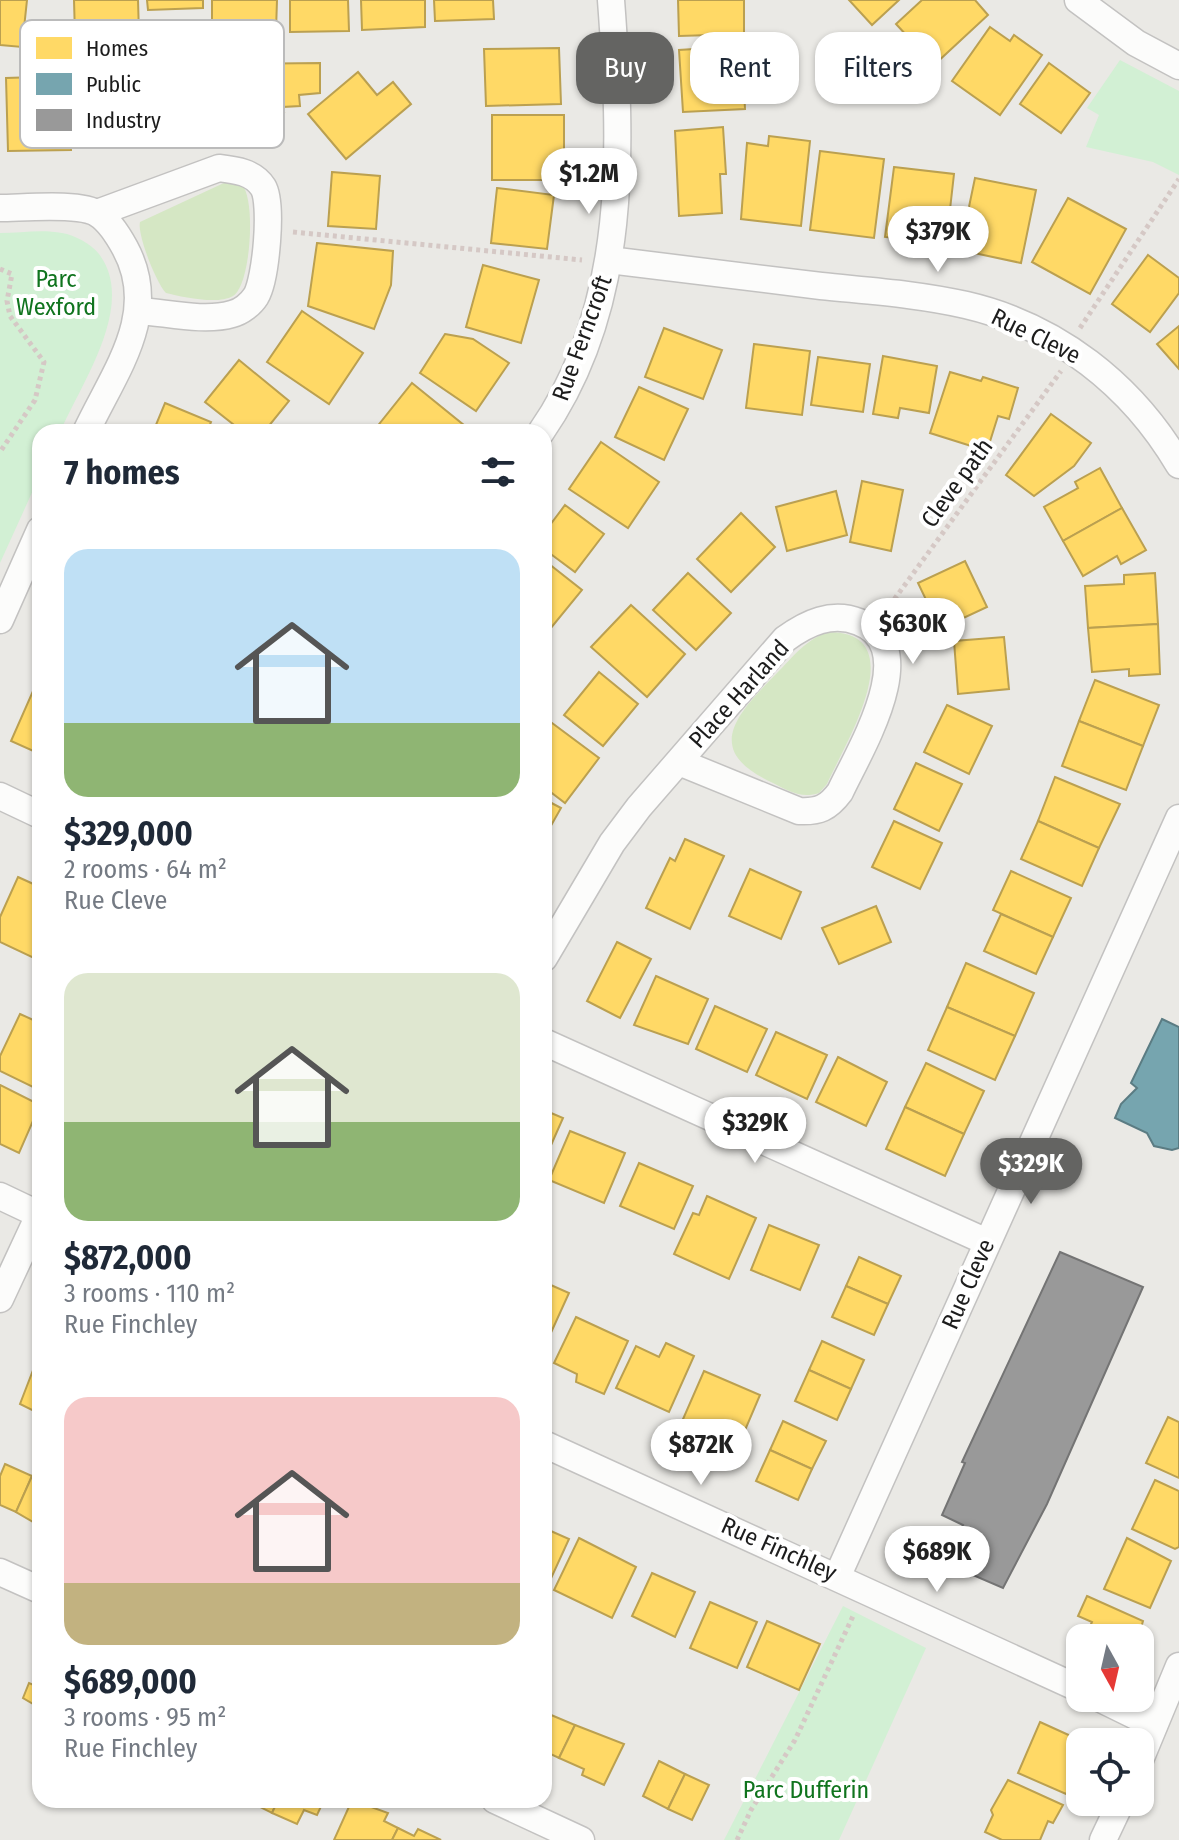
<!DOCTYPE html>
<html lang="en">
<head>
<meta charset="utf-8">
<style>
	:root { --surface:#fff; --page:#f2f2f3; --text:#1f2937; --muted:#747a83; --accent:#646462 }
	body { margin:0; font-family:"Fira Sans Condensed",sans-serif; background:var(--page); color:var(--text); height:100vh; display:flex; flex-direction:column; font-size:30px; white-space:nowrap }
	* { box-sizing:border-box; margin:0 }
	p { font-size:26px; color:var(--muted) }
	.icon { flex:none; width:44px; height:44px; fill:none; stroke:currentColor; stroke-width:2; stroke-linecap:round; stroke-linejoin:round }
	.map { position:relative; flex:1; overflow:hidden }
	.side { position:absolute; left:32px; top:424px; width:520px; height:1384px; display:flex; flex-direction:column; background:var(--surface); border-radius:24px; box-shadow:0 2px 6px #0004 }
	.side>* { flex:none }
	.top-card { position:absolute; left:576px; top:32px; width:482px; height:72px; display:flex; gap:16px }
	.needle { width:52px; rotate:172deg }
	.fabs { position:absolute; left:1066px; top:1624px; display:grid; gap:16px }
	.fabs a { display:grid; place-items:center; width:88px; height:88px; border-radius:16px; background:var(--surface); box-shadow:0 2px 6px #0004; font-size:40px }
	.price { position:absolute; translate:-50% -68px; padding:0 18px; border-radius:28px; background:#fff; color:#222; font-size:26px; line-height:52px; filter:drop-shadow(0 2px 4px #0008) }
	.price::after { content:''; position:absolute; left:50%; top:48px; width:24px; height:18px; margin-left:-12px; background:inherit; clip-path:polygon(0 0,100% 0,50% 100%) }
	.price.current { background:var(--accent); color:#fff }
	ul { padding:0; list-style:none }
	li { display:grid; align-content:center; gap:16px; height:424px; padding:0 32px }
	li span { display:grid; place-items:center; height:248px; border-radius:24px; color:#555 }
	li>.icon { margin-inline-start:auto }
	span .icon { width:144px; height:144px; fill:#fffc; stroke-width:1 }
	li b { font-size:34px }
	h2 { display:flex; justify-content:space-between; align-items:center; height:96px; padding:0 32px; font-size:34px }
	.chip { padding:0 28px; border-radius:24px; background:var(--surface); box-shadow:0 2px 6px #0004; font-size:28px; line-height:72px }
	.chip.current { background:var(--accent); color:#fff }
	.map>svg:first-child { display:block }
</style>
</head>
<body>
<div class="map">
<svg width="1179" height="1840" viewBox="0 0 1179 1840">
	<rect width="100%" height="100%" fill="#eae9e5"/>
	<g fill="#d5e7c4">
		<path d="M226,182L242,185C256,199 251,285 233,296C218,305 182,297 166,293C156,283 137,234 140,222Z"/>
		<path d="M829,632C915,633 844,745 827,784L819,793C801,799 789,791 773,783C701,750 737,714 777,673C793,657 807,638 829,632Z"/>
	</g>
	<g fill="#d2f0d4">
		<path d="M1120,60L1179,91V175L1153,162L1086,147L1099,115L1087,108Z"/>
		<path d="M0,233C20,233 42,229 62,233C75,235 91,244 99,254C137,304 82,382 60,432H40V475L0,563Z"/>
		<path d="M843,1606L926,1648L839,1840H724Z"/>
	</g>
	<g fill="#ffd966" stroke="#bba050" stroke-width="2">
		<path d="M0,0H27L22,47L0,45Z"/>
		<path d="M74,0H138L139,34L75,36Z"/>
		<path d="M147,0H203V8L148,10Z"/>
		<path d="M212,0H277L276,31L212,30Z"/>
		<path d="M290,0H348L349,31L290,32Z"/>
		<path d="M361,0H425V27L362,30Z"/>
		<path d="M434,0H493L494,19L435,21Z"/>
		<path d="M678,0H744V34L679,36Z"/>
		<path d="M849,0H899L872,25Z"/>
		<path d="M922,0H975L988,15L934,65L896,24Z"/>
		<path d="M990,27L1010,41L1014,35L1042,55L1000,115L952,81Z"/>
		<path d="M742,46L745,109L683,112L679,50Z"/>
		<path d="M559,48L561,104L486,106L484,49Z"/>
		<path d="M320,63V93L299,95L300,106L283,107L284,112L244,115L241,64Z"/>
		<path d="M1049,63L1090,93L1061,133L1020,104Z"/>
		<path d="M358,72L377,95L393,82L411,104L346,159L308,114Z"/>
		<path d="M69,76L71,150L8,151L6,78Z"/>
		<rect x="492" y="115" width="72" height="65"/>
		<path d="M723,127L726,174H720L722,213L679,216L675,131Z"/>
		<path d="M769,136L810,141L801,226L741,219L747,143L768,146Z"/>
		<path d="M820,151L884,159L874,238L810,230Z"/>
		<path d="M894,167L954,174L946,245L885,237Z"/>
		<path d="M332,172L380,176L376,229L328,226Z"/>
		<path d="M975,178L1036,190L1021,263L960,250Z"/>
		<path d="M497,188L554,195L547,249L491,243Z"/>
		<path d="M1068,198L1126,229L1090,294L1032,262Z"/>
		<path d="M317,243L393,251L391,285L374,329L308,306Z"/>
		<path d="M1148,255L1179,278V293L1150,332L1112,304Z"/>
		<path d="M483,265L539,280L521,343L466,327Z"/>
		<path d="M302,311L363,353L329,404L267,362Z"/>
		<path d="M1179,326V369L1157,344Z"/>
		<path d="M664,328L722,350L703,399L645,377Z"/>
		<path d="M445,334L473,339L509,363L476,411L420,373Z"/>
		<path d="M754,344L810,351L802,415L746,408Z"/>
		<path d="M883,356L937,366L929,413L900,408L898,418L873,414Z"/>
		<path d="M818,357L870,364L863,412L811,405Z"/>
		<path d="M239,360L289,401L264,432H243L205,402Z"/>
		<path d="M950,372L981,381L983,377L1018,388L1009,419L998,416L987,451L930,433Z"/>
		<path d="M412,383L465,426L460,432H382L376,428Z"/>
		<path d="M639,387L688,409L664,460L615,437Z"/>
		<path d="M165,403L211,422L207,432H153Z"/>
		<path d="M1051,414L1091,443L1074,466L1034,496L1006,475Z"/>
		<path d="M601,442L659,482L628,528L569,489Z"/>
		<path d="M1100,468L1122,508L1063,541L1044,507L1078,488L1075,482Z"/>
		<path d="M862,481L903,490L891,551L850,542Z"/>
		<path d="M836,491L847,535L787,551L776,507Z"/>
		<path d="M565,505L604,534L575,572L544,549V533Z"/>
		<path d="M1122,508L1146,550L1121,564L1117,556L1083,576L1063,541Z"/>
		<path d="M741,513L775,547L731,592L697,559Z"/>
		<path d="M544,560L582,590L546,634L544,633Z"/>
		<path d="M965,561L987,607L940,629L918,583Z"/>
		<path d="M688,573L731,613L696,650L653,610Z"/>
		<path d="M1155,573L1158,624L1088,628L1085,586L1124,584V575Z"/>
		<path d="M631,605L685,654L647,697L591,647Z"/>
		<path d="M1158,624L1160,674L1129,676V669L1092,672L1088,628Z"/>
		<path d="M1004,637L1009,689L958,694L954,641Z"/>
		<path d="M599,672L638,704L603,746L564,715Z"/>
		<path d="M1095,680L1159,705L1143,746L1079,721Z"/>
		<path d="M33,691L40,694V754L11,741Z"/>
		<path d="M947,705L992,726L969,774L924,752Z"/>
		<path d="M544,717L599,758L565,803L544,787Z"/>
		<path d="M1079,721L1143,746L1126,790L1062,766Z"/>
		<path d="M916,763L962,784L939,831L894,809Z"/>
		<path d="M1055,777L1120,804L1099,848L1038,821Z"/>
		<path d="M544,799L561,808L544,838Z"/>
		<path d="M894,821L942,843L920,889L872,867Z"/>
		<path d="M1038,821L1099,848L1082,886L1021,859Z"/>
		<path d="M685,839L724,856L690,929L646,908L670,858L675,861Z"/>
		<path d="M750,869L801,892L781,939L729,916Z"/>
		<path d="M1011,871L1071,898L1053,937L993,910Z"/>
		<path d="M18,877L40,887V950L36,959L0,942V917Z"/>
		<path d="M876,906L891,942L839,964L822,928Z"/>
		<path d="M1001,914L1053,937L1036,974L984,951Z"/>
		<path d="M617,942L651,959L620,1018L587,1001Z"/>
		<path d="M966,963L1034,993L1015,1036L947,1007Z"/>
		<path d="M656,976L708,999L688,1044L634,1025Z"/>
		<path d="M715,1006L767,1029L747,1072L696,1049Z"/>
		<path d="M947,1007L1015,1036L995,1080L928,1050Z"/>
		<path d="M20,1014L40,1023V1082L37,1089L0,1071V1056Z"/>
		<path d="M776,1032L827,1055L807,1099L756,1075Z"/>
		<path d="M838,1057L887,1082L866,1126L816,1102Z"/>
		<path d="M926,1063L984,1091L964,1134L905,1107Z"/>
		<path d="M0,1085L40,1105L19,1153L0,1144Z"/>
		<path d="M905,1107L964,1134L945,1176L886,1149Z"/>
		<path d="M544,1110L563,1118L544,1161Z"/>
		<path d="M570,1131L625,1153L604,1203L549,1180Z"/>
		<path d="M639,1163L693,1186L674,1229L620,1206Z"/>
		<path d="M707,1196L756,1218L729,1279L674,1254L693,1213L699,1215Z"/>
		<path d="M769,1225L819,1245L800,1290L751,1270Z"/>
		<path d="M859,1257L901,1276L888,1304L846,1286Z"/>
		<path d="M544,1282L569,1293L544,1348Z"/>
		<path d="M846,1286L888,1304L874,1335L832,1317Z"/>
		<path d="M576,1317L628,1341L604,1394L576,1382L577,1374L554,1363Z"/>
		<path d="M822,1341L864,1360L851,1389L809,1370Z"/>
		<path d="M666,1343L694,1356L669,1412L616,1388L636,1346L659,1357Z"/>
		<path d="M40,1352V1414L20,1404Z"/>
		<path d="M809,1370L851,1389L837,1420L795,1401Z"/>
		<path d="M704,1371L760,1395L734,1456L708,1445L710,1439L680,1426Z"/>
		<path d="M1168,1417L1179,1422V1478L1146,1463Z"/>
		<path d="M783,1421L826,1441L812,1469L770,1450Z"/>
		<path d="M770,1450L812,1469L798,1500L756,1481Z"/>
		<path d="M5,1464L32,1476L16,1512L0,1505V1476Z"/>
		<path d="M32,1476L40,1479V1526L16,1512Z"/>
		<path d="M1155,1480L1179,1491V1547L1175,1549L1132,1529Z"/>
		<path d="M544,1528L569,1539L548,1585L544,1583Z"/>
		<path d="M579,1538L636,1567L612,1618L554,1590Z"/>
		<path d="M1127,1538L1171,1561L1150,1608L1104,1589Z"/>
		<path d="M652,1573L695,1592L675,1637L632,1616Z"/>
		<path d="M1087,1596L1143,1621L1138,1638H1085L1092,1622L1078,1616Z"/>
		<path d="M710,1602L757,1622L737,1668L690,1648Z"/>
		<path d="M767,1621L820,1644L799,1690L747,1667Z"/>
		<path d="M40,1677V1708L23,1698L29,1683L36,1686Z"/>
		<path d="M544,1712L575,1725L559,1758L544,1751Z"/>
		<path d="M1040,1722L1084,1742H1080V1771L1066,1794L1018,1773Z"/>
		<path d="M575,1725L624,1744L604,1785L582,1775L584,1769L559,1758Z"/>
		<path d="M659,1761L685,1774L668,1809L643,1796Z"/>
		<path d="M685,1774L709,1785L692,1820L668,1809Z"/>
		<path d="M1008,1780L1063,1805L1053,1823L1048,1821L1040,1840H1002L985,1832L993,1815L991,1810Z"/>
		<path d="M246,1800H278L272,1813Z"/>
		<path d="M278,1800H324L317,1815L304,1810L297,1824L272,1813Z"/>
		<path d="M352,1800L388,1813L384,1821L398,1828L392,1840H334Z"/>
		<path d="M398,1828L414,1836L418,1829L441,1840H392Z"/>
	</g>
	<path fill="#76a5af" stroke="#5b7c83" stroke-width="2" d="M1162,1019L1179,1027V1148L1172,1150L1154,1146L1147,1133L1115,1118L1121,1104L1137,1088L1131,1083Z"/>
	<path fill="#999" stroke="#747474" stroke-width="2" d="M1060,1252L1143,1287L1047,1504L1003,1588L945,1563L963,1525L942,1515L965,1463L962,1462Z"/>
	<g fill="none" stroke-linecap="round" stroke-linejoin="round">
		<g stroke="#c3c2c1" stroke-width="29">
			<g id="street">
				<path d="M1078,0L1136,43L1179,66"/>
				<path d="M0,208C22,208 81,202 98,214C109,221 119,237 125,248C161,314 114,372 86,432"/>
				<path d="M97,213L219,168C236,170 253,172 263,187C273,203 266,279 256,296C251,304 241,312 232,314C205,322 168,313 140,311"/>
				<path d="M609,260C679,269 750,277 821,286C869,291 918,294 966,305C1057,326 1132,385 1179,465"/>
				<path d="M541,432C629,305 622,147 611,0"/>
				<path d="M0,620L40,530"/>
				<path d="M0,796L40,815"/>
				<path d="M544,958L612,843L639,807L785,639C807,623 832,611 859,622C924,647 859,751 840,792C828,808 819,812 799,811L679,762"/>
				<path d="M544,1042L987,1242"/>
				<path d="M0,1196L40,1215"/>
				<path d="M0,1299L40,1213"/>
				<path d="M544,1444L1080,1689"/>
				<path d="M0,1572L40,1590"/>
				<path d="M838,1575L1179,818"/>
				<path d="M1099,1698L1154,1725"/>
				<path d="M1140,1760L1179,1666"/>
				<path d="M495,1800L581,1840"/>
				<path d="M1103,1840L1121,1802"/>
			</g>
		</g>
		<g stroke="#d5c8c5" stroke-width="5" stroke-dasharray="4 4" stroke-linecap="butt">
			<path d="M293,232L582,260"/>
			<path d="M0,269L12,274L7,301L10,316L44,362L35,400L0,452"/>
			<path d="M1080,328L1179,179"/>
			<path d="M885,612L1061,371"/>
			<path d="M737,1840L751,1810L795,1740L854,1614"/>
		</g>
		<use href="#street" stroke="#fcfcfb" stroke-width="26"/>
	</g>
	<g text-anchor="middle" stroke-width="8" stroke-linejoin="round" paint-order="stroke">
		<g font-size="24" fill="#10741e" stroke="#fff">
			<text x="56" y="287">Parc<tspan x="56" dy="28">Wexford</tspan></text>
			<text x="806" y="1798">Parc Dufferin</text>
		</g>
		<g font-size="24" fill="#1c1c1c" stroke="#fff">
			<text transform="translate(1036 336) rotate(26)" y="8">Rue Cleve</text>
			<text transform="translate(582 338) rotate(-70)" y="8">Rue Ferncroft</text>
			<text transform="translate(957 483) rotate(-54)" y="8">Cleve path</text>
			<text transform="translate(739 694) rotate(-48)" y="8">Place Harland</text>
			<text transform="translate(968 1284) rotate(-66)" y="8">Rue Cleve</text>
			<text transform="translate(779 1549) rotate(24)" y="8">Rue Finchley</text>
		</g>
	</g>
	<rect x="20" y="20" width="264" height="128" rx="12" fill="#fff" stroke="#bbb" stroke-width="2"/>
	<rect x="36" y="37" width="36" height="22" fill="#ffd966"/>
	<rect x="36" y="73" width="36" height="22" fill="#76a5af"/>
	<rect x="36" y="109" width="36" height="22" fill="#999"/>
	<g font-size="22" fill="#1c1c1c">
		<text x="86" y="56">Homes</text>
		<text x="86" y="92">Public</text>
		<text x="86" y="128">Industry</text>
	</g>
</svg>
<div class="fabs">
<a><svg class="needle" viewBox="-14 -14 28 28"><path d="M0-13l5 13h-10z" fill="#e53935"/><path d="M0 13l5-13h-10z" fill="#747a83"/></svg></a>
<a><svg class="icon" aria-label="locate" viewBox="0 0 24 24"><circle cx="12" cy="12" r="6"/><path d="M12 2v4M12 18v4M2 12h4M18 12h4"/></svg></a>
</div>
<b class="price" style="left:589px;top:216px">$1.2M</b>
<b class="price" style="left:938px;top:274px">$379K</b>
<b class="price" style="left:913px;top:666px">$630K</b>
<b class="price" style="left:755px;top:1165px">$329K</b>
<b class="price current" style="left:1031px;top:1206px">$329K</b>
<b class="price" style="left:701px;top:1487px">$872K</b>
<b class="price" style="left:937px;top:1594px">$689K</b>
<div class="top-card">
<a class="chip current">Buy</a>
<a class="chip">Rent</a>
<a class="chip">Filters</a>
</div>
<section class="side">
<h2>7 homes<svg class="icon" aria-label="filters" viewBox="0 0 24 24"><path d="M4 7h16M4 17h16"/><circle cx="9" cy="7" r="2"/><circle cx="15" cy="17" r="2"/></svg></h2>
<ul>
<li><span style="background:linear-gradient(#bfe0f5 70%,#8fb573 0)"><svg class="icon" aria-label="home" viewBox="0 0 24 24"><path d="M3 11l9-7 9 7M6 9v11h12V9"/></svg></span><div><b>$329,000</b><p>2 rooms · 64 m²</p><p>Rue Cleve</p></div></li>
<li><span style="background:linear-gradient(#dfe7d0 60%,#8fb573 0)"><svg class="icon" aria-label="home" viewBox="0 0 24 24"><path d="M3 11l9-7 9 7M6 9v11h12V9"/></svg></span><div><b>$872,000</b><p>3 rooms · 110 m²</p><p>Rue Finchley</p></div></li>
<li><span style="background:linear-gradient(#f6c9c9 75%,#c2b280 0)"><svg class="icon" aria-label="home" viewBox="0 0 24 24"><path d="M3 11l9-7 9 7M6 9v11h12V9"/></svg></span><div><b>$689,000</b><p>3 rooms · 95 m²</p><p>Rue Finchley</p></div></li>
</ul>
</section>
</div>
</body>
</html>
